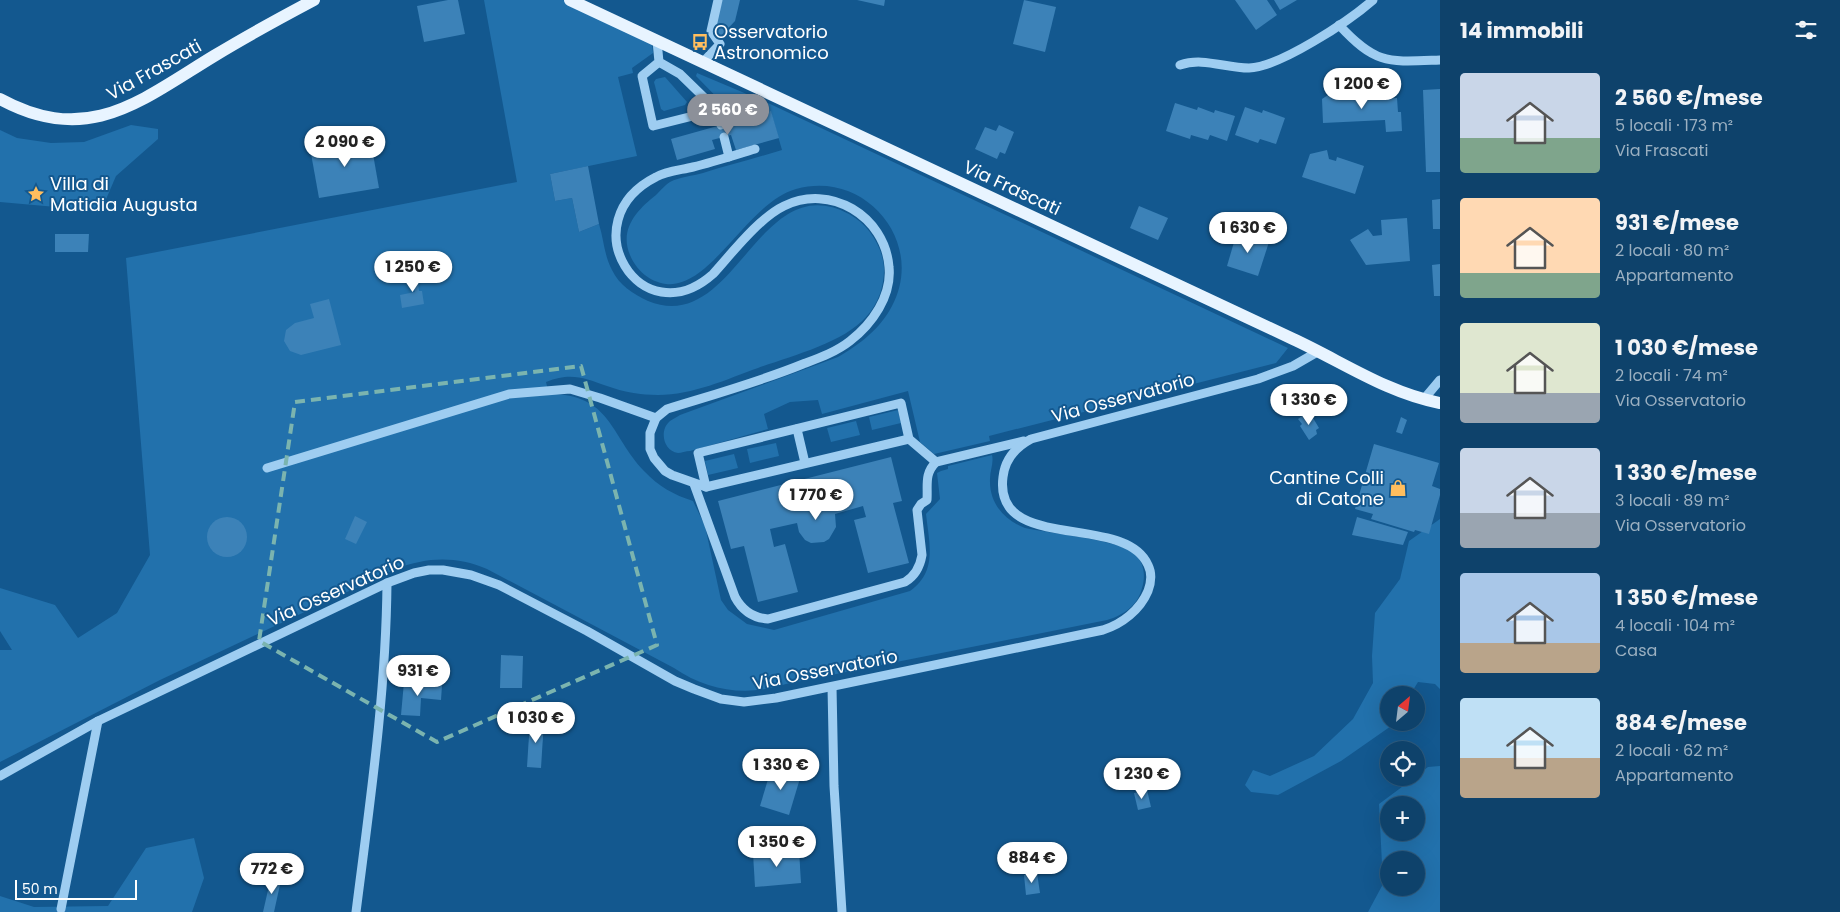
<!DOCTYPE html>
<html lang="it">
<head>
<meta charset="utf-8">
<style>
	:root { --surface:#0e426b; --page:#174971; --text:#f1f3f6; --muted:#9bb0c1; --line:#2e5b7e; --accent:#8c9099 }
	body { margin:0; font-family:Poppins,sans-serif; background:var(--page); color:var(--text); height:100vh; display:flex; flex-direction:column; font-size:19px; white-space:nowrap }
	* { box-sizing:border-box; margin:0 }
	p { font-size:16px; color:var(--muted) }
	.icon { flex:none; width:28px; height:28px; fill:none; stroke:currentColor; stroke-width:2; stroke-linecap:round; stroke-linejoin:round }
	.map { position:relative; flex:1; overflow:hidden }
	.sheet { display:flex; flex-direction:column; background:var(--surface); width:400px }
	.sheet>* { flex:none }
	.needle { width:32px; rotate:28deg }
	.buttons { position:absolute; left:1380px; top:686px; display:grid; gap:10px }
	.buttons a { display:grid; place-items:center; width:45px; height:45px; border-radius:50%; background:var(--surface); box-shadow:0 5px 20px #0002,0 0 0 1px var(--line); font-size:25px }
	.scale { position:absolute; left:15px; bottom:12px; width:122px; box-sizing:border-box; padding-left:5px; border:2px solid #fff; border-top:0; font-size:14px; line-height:18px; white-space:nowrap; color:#fff; -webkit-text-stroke:4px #13588f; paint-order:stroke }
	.price { position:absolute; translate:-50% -42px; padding:0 11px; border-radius:18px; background:#fff; color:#222; font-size:16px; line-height:32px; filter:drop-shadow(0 1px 2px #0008) }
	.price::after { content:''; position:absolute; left:50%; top:30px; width:15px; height:11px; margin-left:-8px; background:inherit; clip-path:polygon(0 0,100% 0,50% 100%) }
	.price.on { background:var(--accent); color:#fff }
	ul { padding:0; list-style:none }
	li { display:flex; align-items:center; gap:15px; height:125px; padding:0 20px }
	li span { display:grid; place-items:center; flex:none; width:140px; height:100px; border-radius:5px; color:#555 }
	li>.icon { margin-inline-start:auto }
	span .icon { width:60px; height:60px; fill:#fffc; stroke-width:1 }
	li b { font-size:21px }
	h2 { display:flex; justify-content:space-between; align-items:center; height:60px; padding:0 20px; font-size:21px }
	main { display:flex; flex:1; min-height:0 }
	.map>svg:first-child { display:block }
</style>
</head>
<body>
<main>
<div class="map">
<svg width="1440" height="912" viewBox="0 0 1440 912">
	<rect width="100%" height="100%" fill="#13588f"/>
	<g fill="#2271ac" fill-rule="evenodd">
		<path d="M484,0H563L605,22L652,44L653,53L632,68L633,73L618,77L637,156L550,174L555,201L572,198L579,232L599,224C604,240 604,255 612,270C619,285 633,294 648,301C736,337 758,165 849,214C869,225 883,247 884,269C884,287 878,304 866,317C843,343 791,356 758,368C727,379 693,395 658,395C641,395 623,392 607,386C584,378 571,372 546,382L549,394C611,394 610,435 644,471C658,486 674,495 693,501L705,526L721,600L728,610L747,624L774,630L910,591C938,571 929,543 926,514L940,499L937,473L941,471L948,469V466L992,455C994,463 990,470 990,479C989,503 1004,520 1025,528C1048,533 1119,540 1134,553C1144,562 1146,575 1142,588C1138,605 1124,615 1107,620L786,684C746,697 708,691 674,668L487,569C456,556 427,557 396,569L160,680L0,762V650H12L0,631V588L55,605L78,638L117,613L150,555L126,258L517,182Z"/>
		<path d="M697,73L768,103L1288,348L1276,363L989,436L990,441L934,454L920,442L908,391L822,414L818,400L790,402L764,414L768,429L690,451C686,451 681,453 678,453C663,451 659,430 670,421C673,419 677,417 680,415L838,357C859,345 881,328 892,306C926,242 865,169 796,189C748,202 711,289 666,284C650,282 636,270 630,255C619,229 637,210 656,195C660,191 665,185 670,182C679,177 693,176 703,173C729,165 756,158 782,150L771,112L739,120L696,76Z"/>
		<path d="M665,77L687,102L685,105L664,111L661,109L654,82L656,79Z"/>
		<path d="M131,125L158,129V139L116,176L101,211L0,202V130L17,138L51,143L84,142Z"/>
		<path d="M898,410L901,423L872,430L869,417Z"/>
		<path d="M856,421L860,435L831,442L827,428Z"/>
		<path d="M776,443L779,456L750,463L747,449Z"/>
		<path d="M734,454L738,468L708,475L705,461Z"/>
		<path d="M1440,519V689L1435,684L1418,682L1410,695H1389V722L1395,723L1394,724L1341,761L1278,795L1251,792L1245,785L1253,770L1270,776L1314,756L1353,719L1373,683L1372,656L1375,613L1400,579L1409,541Z"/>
		<path d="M1440,766V912H1368L1383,884L1379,804L1414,778H1416V776L1428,767ZM1389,805H1416V832H1389ZM1389,860H1416V888H1389Z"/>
		<path d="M194,838L204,878L192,912H0V896L34,907L108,906L146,848Z"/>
	</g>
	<g fill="#3c82b8">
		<path d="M448,0H458L465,34L424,42L417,6Z"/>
		<path d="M722,0H740L735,21L721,36L715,29Z"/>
		<path d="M857,0H885L884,6Z"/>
		<path d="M1024,0L1056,7L1045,52L1013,44Z"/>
		<path d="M1235,0H1267L1277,15L1256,30Z"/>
		<path d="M1274,0H1297L1280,10Z"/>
		<path d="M1337,89L1343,99L1353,98V95L1375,93V99L1397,98L1398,112H1401L1402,131L1386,132L1385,120L1323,123L1322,99Z"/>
		<path d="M1440,89V172H1426L1423,90Z"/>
		<path d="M1175,103L1197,110L1198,107L1214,113L1215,110L1235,116L1227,141L1210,135L1208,140L1191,135L1190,139L1166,131Z"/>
		<path d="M1245,107L1262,113L1263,110L1285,118L1276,144L1260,139L1258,143L1235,135Z"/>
		<path d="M771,111L779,138L736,150L731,135L712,140L715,149L677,160L671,139Z"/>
		<path d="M999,125L1014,132L1005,154L1000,152L997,159L975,149L985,127L996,131Z"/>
		<path d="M370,137L379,188L319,198L310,148Z"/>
		<path d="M1327,150L1329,159L1336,161L1337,157L1364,166L1355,194L1302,177L1310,154Z"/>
		<path d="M588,166L599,224L579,232L572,198L555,201L550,174Z"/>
		<path d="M1440,199V229H1433L1432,200Z"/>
		<path d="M1139,206L1168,218L1158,240L1130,228Z"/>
		<path d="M1407,218L1410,261L1366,265L1350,240L1368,229L1373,236L1382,235L1381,220Z"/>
		<path d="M1237,232L1269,242L1258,276L1227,266Z"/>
		<path d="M55,234H89L88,252H55Z"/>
		<path d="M1440,264V296H1434L1432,265Z"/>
		<path d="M419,270L421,283H418L419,291H422L424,304L402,308L400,295L415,292L414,284H412L409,272Z"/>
		<path d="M329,299L341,345L301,355L290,351L284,341L286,330L295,323L314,318L310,304Z"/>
		<path d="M1306,413L1310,419L1313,418L1319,428L1316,430L1317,434L1309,440L1300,426L1302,424L1298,419Z"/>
		<path d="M1401,417L1407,420L1402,434L1396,432Z"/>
		<path d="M1374,444L1439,463L1432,486L1440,489V495L1429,534L1415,530L1414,532L1371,519L1373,514L1355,509Z"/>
		<path d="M891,457L902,501L893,503L909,563L868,573L854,520L866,517L863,506L835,514L836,527L829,539L824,542L811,543L805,540L799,532L797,523L770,529L774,547L785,544L798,592L758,602L744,546L731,549L718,501Z"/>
		<path d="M355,516L367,522L356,544L345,539Z"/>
		<circle cx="227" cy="537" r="20"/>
		<path d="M1357,517L1408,532L1403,545L1352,535Z"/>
		<path d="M501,655L523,656L522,688H500Z"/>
		<path d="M404,682L442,685L441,700L421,698L420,716L401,715Z"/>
		<path d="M530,720L544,721L541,768L527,767Z"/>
		<path d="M772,766L801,775L789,815L760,806Z"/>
		<path d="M1147,790L1151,807L1138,810L1134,793Z"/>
		<path d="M799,850L801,883L755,887L753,853Z"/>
		<path d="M1037,873L1040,893L1026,895L1024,875Z"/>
		<path d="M271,877L281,880L274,912H263Z"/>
	</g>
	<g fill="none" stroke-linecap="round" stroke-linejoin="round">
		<g stroke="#9ecdf1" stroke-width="9">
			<path d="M1339,25C1376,65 1388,62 1440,60"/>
			<path d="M657,41L659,62L642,76L653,126L717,110L680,74L659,62"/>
			<path d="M703,62L720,44L711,31L718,0"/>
			<path d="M1180,65C1203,57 1225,68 1249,68C1280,67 1349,21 1373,0"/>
			<path d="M717,110L721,125"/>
			<path d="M724,137L729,157"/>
			<path d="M755,149C735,155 714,162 693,167C681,170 666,171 656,177C569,221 641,338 713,274C732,253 759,218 784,206C830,183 885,216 889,267C892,296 872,324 850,341C836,352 819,358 803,364C759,382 712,395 667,409L656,418L650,433V449L654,458L665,471L672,475L706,487L909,439"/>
			<path d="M1424,399L1440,380"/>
			<path d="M797,429L805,463"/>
			<path d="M267,468L509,394L570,389L600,398L656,418"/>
			<path d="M694,484L735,597C742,610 753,618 768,619L905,582C915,576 920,567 922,555L917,510L921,504L927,500C928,485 924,474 936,462L1024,441"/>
			<path d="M706,487L698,453L901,403L909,439L936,462"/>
			<path d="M832,687L834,786L842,912"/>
			<path d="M0,776L98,721L387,583L414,573L429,570H443L471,575L499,585L587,631L675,681L694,689L721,699L744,702L776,698L1103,630C1122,624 1140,610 1148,591C1151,583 1152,573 1148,565C1125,512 993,554 1003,477C1005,459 1016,447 1031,439L1258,379L1293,366L1319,351"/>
			<path d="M61,909L98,721"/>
			<path d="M356,912C370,802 386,693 387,583"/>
		</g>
		<g stroke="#e8f4ff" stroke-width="12">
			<path d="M570,0L1293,339C1341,361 1387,393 1440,403"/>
			<path d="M0,99C88,147 140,101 214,56C247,36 280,18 314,0"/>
		</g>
	</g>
	<path fill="none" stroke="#7bb4af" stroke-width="4" stroke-dasharray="10 6" stroke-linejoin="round" d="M581,366L657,645L437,742L259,641L295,402Z"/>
	<defs>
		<g id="bus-bare" transform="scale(1.35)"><path d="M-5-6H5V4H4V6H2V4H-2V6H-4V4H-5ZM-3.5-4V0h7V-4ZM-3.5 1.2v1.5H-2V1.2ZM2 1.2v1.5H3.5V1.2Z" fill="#ffbe5e" stroke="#13588f" stroke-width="2.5" paint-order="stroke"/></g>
		<g id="sight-bare" transform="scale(1.35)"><path d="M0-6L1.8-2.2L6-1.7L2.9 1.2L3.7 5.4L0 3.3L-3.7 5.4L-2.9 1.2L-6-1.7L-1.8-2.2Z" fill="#ffbe5e" stroke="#13588f" stroke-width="2.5" paint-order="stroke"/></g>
		<g id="shop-bare" transform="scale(1.35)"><path d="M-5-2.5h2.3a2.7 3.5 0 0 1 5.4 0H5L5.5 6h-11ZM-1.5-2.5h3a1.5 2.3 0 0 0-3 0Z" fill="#ffbe5e" stroke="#13588f" stroke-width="2.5" paint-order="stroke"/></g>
	</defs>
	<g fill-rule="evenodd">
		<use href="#bus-bare" x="700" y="42"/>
		<use href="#sight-bare" x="36" y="194"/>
		<use href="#shop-bare" x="1398" y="488"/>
	</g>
	<g text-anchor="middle" stroke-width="4" stroke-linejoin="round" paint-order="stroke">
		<g font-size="18" fill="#fff" stroke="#13588f" text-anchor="start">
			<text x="714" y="38">Osservatorio<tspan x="714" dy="21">Astronomico</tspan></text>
			<text x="50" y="190">Villa di<tspan x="50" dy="21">Matidia Augusta</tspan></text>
			<text x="1384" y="484" text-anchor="end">Cantine Colli<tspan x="1384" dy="21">di Catone</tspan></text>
		</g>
		<g font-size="18" fill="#fff" stroke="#13588f">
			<text transform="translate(154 70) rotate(-29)" y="6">Via Frascati</text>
			<text transform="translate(1012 188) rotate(25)" y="6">Via Frascati</text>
			<text transform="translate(1123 398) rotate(-15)" y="6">Via Osservatorio</text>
			<text transform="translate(336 591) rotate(-24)" y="6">Via Osservatorio</text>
			<text transform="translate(825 670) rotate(-11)" y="6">Via Osservatorio</text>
		</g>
	</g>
</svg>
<div class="buttons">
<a><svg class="needle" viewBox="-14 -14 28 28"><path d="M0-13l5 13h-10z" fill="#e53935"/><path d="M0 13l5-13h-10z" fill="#9bb0c1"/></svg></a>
<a><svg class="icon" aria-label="locate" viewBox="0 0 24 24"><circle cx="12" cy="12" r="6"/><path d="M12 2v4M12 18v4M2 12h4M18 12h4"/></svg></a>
<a>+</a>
<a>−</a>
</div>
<div class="scale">50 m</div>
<b class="price" style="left:1362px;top:110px">1 200 €</b>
<b class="price on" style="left:728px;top:136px">2 560 €</b>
<b class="price" style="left:345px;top:168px">2 090 €</b>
<b class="price" style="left:1248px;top:254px">1 630 €</b>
<b class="price" style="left:413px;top:293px">1 250 €</b>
<b class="price" style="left:1309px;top:426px">1 330 €</b>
<b class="price" style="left:816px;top:521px">1 770 €</b>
<b class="price" style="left:418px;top:697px">931 €</b>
<b class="price" style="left:536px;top:744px">1 030 €</b>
<b class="price" style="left:781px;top:791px">1 330 €</b>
<b class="price" style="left:1142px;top:800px">1 230 €</b>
<b class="price" style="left:777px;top:868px">1 350 €</b>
<b class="price" style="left:1032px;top:884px">884 €</b>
<b class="price" style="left:272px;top:895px">772 €</b>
</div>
<section class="sheet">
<h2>14 immobili<svg class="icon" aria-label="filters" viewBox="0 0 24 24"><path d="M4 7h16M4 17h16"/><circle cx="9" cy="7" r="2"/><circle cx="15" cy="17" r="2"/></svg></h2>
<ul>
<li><span style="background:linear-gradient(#c9d6e8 65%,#7fa58c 0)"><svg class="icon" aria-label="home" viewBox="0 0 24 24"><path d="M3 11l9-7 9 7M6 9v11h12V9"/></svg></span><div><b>2 560 €/mese</b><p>5 locali · 173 m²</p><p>Via Frascati</p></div></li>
<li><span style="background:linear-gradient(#ffd9b3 75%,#7fa58c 0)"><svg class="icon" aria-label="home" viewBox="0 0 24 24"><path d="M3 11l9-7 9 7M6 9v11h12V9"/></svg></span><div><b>931 €/mese</b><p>2 locali · 80 m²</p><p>Appartamento</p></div></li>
<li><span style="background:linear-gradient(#dfe7d0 70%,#9aa5b1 0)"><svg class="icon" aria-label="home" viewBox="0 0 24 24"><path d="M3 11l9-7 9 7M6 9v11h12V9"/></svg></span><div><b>1 030 €/mese</b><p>2 locali · 74 m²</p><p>Via Osservatorio</p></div></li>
<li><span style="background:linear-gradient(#c9d6e8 65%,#9aa5b1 0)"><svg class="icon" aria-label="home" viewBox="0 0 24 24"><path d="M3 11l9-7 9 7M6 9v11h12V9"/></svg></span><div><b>1 330 €/mese</b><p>3 locali · 89 m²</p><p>Via Osservatorio</p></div></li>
<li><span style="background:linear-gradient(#a9c7e8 70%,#b9a48a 0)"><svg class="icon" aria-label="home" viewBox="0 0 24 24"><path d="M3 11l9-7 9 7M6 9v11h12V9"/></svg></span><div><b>1 350 €/mese</b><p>4 locali · 104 m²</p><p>Casa</p></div></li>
<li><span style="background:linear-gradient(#bfe0f5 60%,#b9a48a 0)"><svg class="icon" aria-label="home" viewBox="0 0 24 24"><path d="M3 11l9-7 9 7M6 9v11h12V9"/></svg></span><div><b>884 €/mese</b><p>2 locali · 62 m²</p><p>Appartamento</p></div></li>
</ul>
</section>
</main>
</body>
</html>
